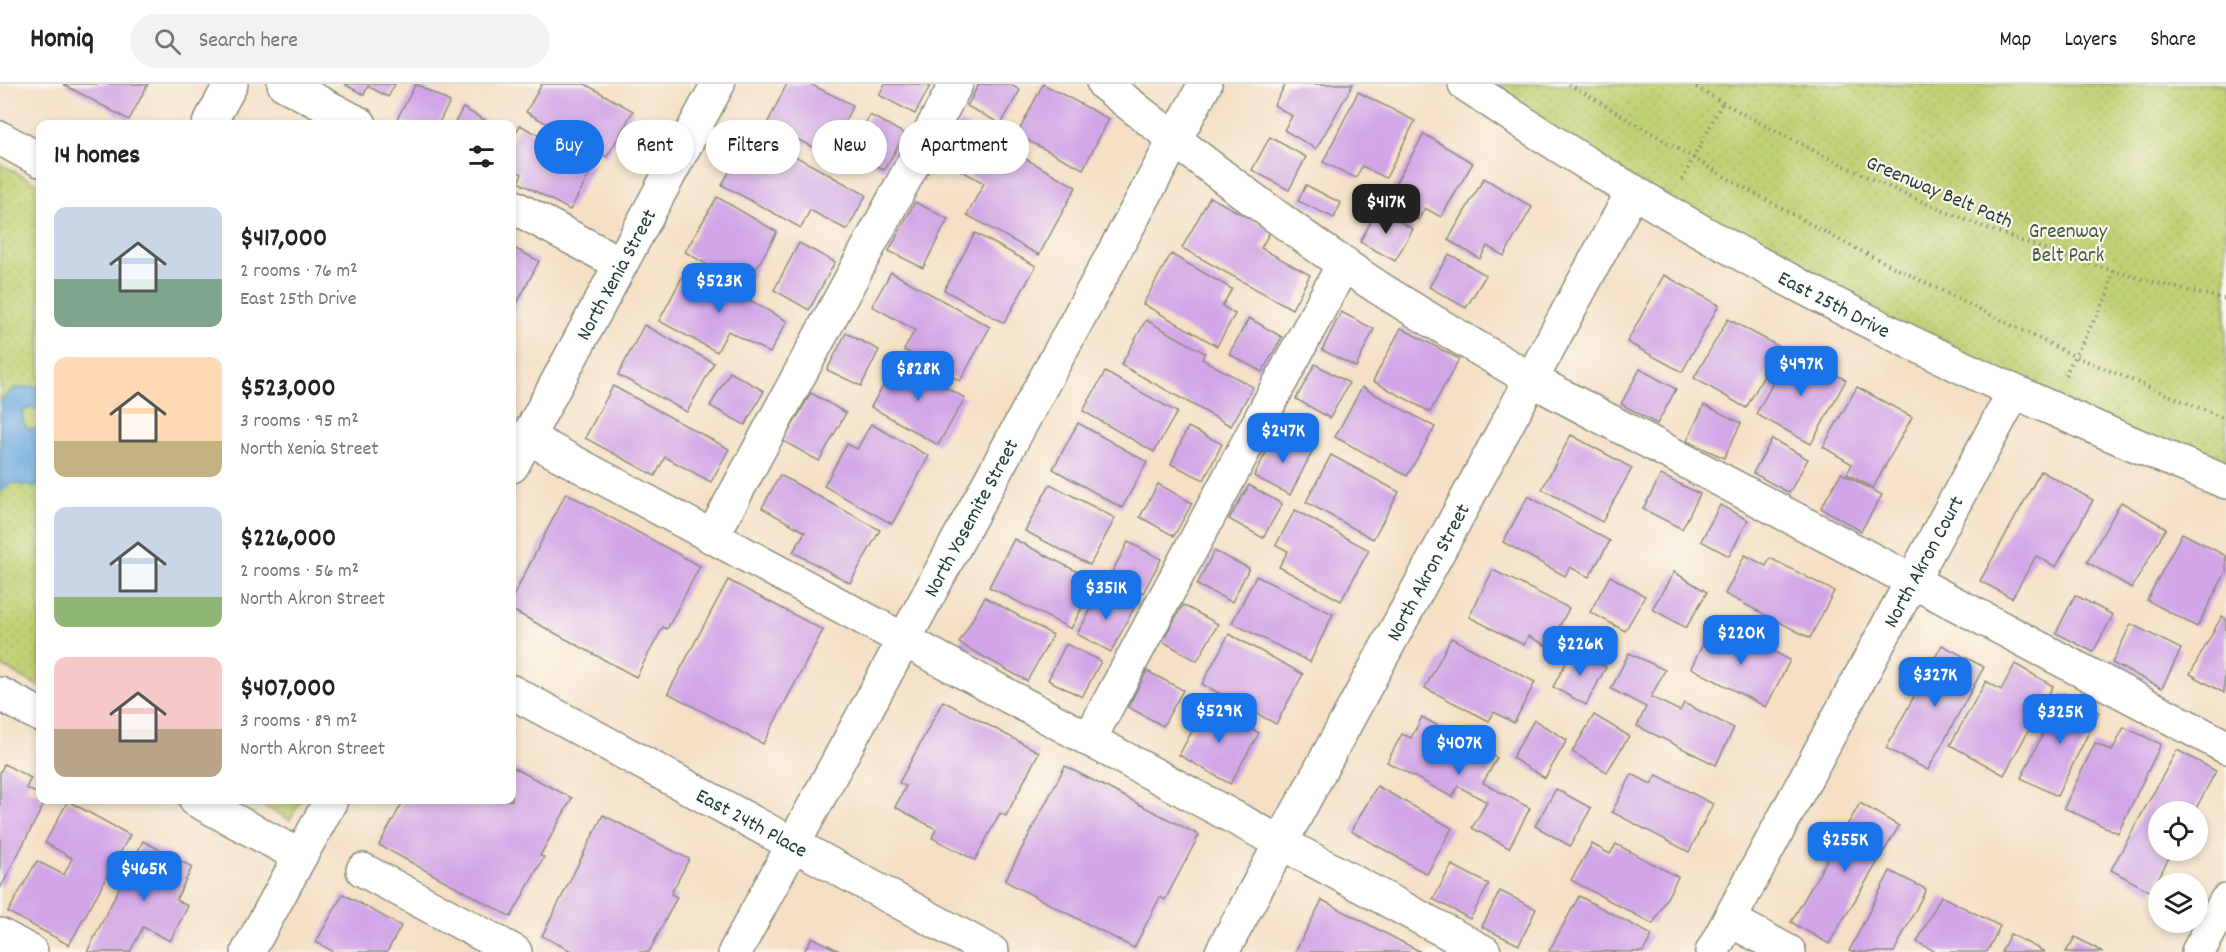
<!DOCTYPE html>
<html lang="en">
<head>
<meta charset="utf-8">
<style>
	:root { --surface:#fff; --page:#f2f2f2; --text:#222; --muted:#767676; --line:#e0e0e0; --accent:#1a73e8 }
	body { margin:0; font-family:Dekko,sans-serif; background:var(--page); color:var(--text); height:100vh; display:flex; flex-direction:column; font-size:22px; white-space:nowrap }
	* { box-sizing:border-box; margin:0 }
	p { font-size:20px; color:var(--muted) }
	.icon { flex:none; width:33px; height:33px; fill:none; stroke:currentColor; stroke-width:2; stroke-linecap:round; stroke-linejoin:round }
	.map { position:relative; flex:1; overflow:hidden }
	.side { position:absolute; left:36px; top:36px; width:480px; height:684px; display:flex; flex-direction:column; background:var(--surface); border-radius:12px; box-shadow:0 3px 9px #0003 }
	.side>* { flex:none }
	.hud { position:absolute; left:534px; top:36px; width:570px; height:54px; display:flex; gap:12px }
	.tools { position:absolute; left:2148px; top:717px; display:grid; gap:12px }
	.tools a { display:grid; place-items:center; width:60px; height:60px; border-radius:50%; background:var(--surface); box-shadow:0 3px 9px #0003; font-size:30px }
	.price { position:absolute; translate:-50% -51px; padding:0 14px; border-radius:12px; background:var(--accent); color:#fff; font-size:20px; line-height:39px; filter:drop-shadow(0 2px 3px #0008) }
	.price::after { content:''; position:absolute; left:50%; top:36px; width:18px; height:14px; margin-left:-9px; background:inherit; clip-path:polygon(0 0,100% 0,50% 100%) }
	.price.current { background:#222; color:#fff }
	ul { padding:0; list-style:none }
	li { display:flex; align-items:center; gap:18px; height:150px; padding:0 18px }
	li span { display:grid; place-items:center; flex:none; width:168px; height:120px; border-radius:12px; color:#555 }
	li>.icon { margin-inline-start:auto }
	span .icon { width:72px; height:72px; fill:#fffc; stroke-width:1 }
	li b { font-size:26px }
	h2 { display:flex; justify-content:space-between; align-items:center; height:72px; padding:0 18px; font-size:26px }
	.pill { padding:0 21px; border-radius:27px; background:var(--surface); box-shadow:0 3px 9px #0003; font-size:21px; line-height:54px }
	.pill.current { background:var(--accent); color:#fff }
	header { display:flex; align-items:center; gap:36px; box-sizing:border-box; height:84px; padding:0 30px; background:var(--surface); border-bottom:2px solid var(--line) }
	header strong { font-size:28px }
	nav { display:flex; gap:33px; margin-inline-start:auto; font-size:21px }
	.search { width:420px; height:54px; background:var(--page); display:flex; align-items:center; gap:15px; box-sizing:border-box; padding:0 21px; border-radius:33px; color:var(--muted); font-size:22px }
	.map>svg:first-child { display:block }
</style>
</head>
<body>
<header>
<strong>Homiq</strong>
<div class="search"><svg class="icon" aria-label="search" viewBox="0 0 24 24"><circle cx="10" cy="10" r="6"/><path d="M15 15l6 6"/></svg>Search here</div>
<nav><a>Map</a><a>Layers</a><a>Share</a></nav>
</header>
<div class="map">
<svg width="2226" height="868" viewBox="0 0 2226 868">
	<defs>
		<pattern id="grass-dots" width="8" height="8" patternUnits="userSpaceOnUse" patternTransform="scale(1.5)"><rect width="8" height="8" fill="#c0d174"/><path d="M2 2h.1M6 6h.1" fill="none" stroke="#a5b465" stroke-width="1.8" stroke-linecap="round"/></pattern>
	</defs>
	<rect width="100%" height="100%" fill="#fbf7ec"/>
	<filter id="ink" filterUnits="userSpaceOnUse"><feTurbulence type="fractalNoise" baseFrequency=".0167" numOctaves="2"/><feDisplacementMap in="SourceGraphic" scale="12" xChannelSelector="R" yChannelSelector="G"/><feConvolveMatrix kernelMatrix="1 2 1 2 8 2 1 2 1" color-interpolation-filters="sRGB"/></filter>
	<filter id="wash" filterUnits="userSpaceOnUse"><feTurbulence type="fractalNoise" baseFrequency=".008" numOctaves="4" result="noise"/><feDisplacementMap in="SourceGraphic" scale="24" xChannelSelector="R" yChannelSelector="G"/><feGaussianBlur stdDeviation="1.35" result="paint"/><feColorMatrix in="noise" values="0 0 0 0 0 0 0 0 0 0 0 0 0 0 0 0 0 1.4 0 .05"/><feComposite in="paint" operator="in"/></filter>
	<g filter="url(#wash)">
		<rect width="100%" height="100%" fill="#f5e0c6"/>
		<g fill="url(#grass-dots)" stroke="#708754" stroke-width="1.5">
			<path d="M1465,0H2226V398L2014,308Z"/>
			<path d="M0,80L40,101V603L0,581Z"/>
			<path d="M252,716H301L290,736Z"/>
		</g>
		<path fill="#6eabe0" stroke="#46748a" stroke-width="1.5" d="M35,302L40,305V330L39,326L30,324L22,328L23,339L29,345L40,344V399L34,403L12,399L0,408V318L13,305Z"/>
		<g id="blocks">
			<g fill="#d1a5e7">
				<path d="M63,0H148L129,36Z"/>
				<path d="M344,0H395L388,13L368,2L364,11Z"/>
				<path d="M416,0L450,18L438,40H408L397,35Z"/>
				<path d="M542,0H585L633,27L607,73L526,28Z"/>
				<path d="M787,0H810L853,21L828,71L767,40Z"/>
				<path d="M885,0H931L915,30L879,11Z"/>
				<path d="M979,0H1009L1020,6L1001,40L967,22Z"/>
				<path d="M1043,0L1109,35L1083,85L1017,51Z"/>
				<path d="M1286,0H1353L1316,65L1284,46L1292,32L1274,21Z"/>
				<path d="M1358,8L1415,37L1386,94L1362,82L1356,94L1323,78Z"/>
				<path d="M463,24L492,40H454Z"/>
				<path d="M870,31L905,50L884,86L850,67Z"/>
				<path d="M960,38L1076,103L1039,171L967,131L984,99L940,75Z"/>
				<path d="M520,41L594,82L570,126L518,98L522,90L512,84V57Z"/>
				<path d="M751,48L866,111L847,146L810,126L801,144L722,101Z"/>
				<path d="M1424,50L1473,79L1441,133L1425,124L1418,136L1385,117Z"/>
				<path d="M1270,53L1306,73L1289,106L1252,86Z"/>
				<path d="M1484,94L1532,123L1504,172L1487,162L1480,175L1448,156Z"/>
				<path d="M1306,101L1341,119L1334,134L1298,117Z"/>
				<path d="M717,113L777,148L746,203L685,168Z"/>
				<path d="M1210,113L1271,146L1261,164L1310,191L1292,225L1182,164Z"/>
				<path d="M915,118L948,135L923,184L889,167Z"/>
				<path d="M1378,125L1413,145L1395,177L1360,158Z"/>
				<path d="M975,149L1036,182L1004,239L944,206Z"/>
				<path d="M799,159L835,178L809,226L774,206Z"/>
				<path d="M512,163L539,177L512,229Z"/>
				<path d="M1171,170L1232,205L1222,222L1235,230L1217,262L1143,220Z"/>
				<path d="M1449,170L1486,191L1466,224L1429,203Z"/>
				<path d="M688,182L787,237L770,269L728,247L717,268L659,237Z"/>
				<path d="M891,188L990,243L960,297L904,266L915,246L872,222Z"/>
				<path d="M1664,191L1719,221L1682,288L1627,258Z"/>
				<path d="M1341,228L1374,245L1356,283L1322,266Z"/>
				<path d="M1249,234L1282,253L1262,288L1229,270Z"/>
				<path d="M1728,235L1780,263L1746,324L1694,294Z"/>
				<path d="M1146,236L1205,269L1202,275L1253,303L1231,342L1121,281Z"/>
				<path d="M644,241L714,279L687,328L618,291Z"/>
				<path d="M1401,244L1459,275L1430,328L1373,297Z"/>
				<path d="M846,249L879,266L861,302L827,286Z"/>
				<path d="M1791,266L1846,296L1811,360L1756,330Z"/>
				<path d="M898,276L965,314L938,361L871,323Z"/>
				<path d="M1315,280L1349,299L1330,334L1296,315Z"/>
				<path d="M1640,285L1676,305L1657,340L1621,320Z"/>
				<path d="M730,288L764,307L745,341L710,322Z"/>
				<path d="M1105,288L1177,328L1154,368L1083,327Z"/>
				<path d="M613,302L729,365L711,398L665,373L655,392L585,354Z"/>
				<path d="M1362,303L1435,343L1407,392L1335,353Z"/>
				<path d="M1857,303L1912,333L1873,404L1847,390L1852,380L1823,363Z"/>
				<path d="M811,309L846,329L819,377L783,357Z"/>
				<path d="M1704,321L1741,339L1724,374L1687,357Z"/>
				<path d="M1078,339L1147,378L1122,424L1053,385Z"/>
				<path d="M871,340L929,372L892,440L824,402L847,360L857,365Z"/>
				<path d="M1188,343L1222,360L1204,396L1171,380Z"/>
				<path d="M1276,349L1312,368L1290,411L1254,392Z"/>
				<path d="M1571,351L1632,384L1602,438L1542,405Z"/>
				<path d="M1772,355L1808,375L1789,409L1753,389Z"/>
				<path d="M1331,371L1399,408L1373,455L1306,418Z"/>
				<path d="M2041,387L2093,416L2056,483L2036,472L2012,514L1980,497Z"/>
				<path d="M1841,389L1882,411L1861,447L1821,424Z"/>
				<path d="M780,391L880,446L850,499L793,468L805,448L762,424Z"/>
				<path d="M1661,391L1700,410L1682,445L1643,425Z"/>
				<path d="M1050,400L1115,434L1090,481L1025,447Z"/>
				<path d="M1158,400L1192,419L1174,452L1140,433Z"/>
				<path d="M1249,401L1282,420L1263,454L1229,435Z"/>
				<path d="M566,409L700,482L667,545L663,543L636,593L512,526V515Z"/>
				<path d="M1528,412L1610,457L1589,493L1570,483L1565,492L1503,458Z"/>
				<path d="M2121,418L2166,444L2132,504L2087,478Z"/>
				<path d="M1720,421L1748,436L1729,472L1701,457Z"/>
				<path d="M1295,426L1369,466L1341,517L1279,483L1288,467L1276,461Z"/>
				<path d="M2182,449L2226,472V488L2197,543L2147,516Z"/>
				<path d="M1014,455L1084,491L1077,506L1088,512L1071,545L989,503Z"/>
				<path d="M1128,458L1161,475L1143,509L1110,492Z"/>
				<path d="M1214,467L1249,484L1232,518L1197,501Z"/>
				<path d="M1745,471L1766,482L1770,474L1834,507L1810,554L1725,510Z"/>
				<path d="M1493,486L1569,524L1549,563L1528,552L1524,561L1469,533Z"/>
				<path d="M1674,488L1707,508L1686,544L1652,525Z"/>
				<path d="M1256,492L1333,530L1310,578L1232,539Z"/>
				<path d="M1610,492L1645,512L1625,547L1590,528Z"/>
				<path d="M728,496L823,546L763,660L668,609Z"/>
				<path d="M1102,506L1134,524L1111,568L1077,550Z"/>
				<path d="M2075,511L2113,531L2093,568L2056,549Z"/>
				<path d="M985,513L1053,551L1027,597L959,559Z"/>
				<path d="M1183,521L1218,540L1197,577L1162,557Z"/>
				<path d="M2222,532L2226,535L2224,609L2190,590Z"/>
				<path d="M2131,540L2181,565L2162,604L2112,579Z"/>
				<path d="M1710,546L1729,556L1734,547L1790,576L1766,623L1691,584Z"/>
				<path d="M1229,550L1303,590L1276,640L1202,600Z"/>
				<path d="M1451,554L1535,598L1514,639L1494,628L1489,637L1425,604Z"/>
				<path d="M1066,560L1101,577L1082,613L1048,596Z"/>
				<path d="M1942,561L1984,583L1928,686L1886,664Z"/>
				<path d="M1573,566L1606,583L1586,621L1553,603Z"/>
				<path d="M1629,569L1665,586L1651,613L1680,627L1684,619L1734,644L1716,681L1637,642L1646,623L1611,605Z"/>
				<path d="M2015,580L2053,602L2004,691L1950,661L1986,597L2001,606Z"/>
				<path d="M1147,587L1183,606L1163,642L1128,623Z"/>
				<path d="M2063,609L2099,628L2057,712L2021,694Z"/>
				<path d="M943,617L1039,668L1006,732L1000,729L975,776L932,754L936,745L895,723L906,702L899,699Z"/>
				<path d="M1207,620L1259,649L1230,700L1179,671Z"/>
				<path d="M1594,631L1629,652L1607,688L1572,668Z"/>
				<path d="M1422,633L1497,674L1483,699L1530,724L1509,764L1472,744L1487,718L1458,702L1452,713L1387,678L1402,650L1411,654Z"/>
				<path d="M1534,636L1567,656L1545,694L1512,674Z"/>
				<path d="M2124,643L2161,660L2118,749L2064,724L2095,659L2112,667Z"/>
				<path d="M2177,666L2216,687L2194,728H2158V766H2173L2151,808L2111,786Z"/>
				<path d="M4,680L31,694L26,704L40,711V716H46L0,805V689Z"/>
				<path d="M1065,682L1199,751L1165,816L1160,813L1134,864L1005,797Z"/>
				<path d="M512,683L572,714L540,772L544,773L511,833L379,761L404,716H512Z"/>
				<path d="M1632,690L1651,700L1657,691L1713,720L1689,768L1612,728Z"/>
				<path d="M1377,702L1452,744L1427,790L1351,747Z"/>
				<path d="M1556,705L1591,724L1570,762L1535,742Z"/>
				<path d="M68,717L130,751L69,861L8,828L37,777L64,791L72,774L45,759Z"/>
				<path d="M1860,719L1899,742L1829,860L1791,838Z"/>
				<path d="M603,731L689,775L671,810L677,813L649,868H573L542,852Z"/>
				<path d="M143,757L192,783L176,816L188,822L170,857L143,843L130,868H87Z"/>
				<path d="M1592,760L1610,770L1616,760L1678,793L1653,840L1571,796Z"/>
				<path d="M1452,781L1489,800L1470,835L1433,815Z"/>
				<path d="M1890,787L1926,805L1894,868H1852L1849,867Z"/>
				<path d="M1500,807L1536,825L1519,861L1482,843Z"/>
				<path d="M343,810L401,842L387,868H334L316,858Z"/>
				<path d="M1579,812L1652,851L1643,868L1549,867Z"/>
				<path d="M1941,812L2000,842L1987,868H1936L1917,858Z"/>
				<path d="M1322,816L1421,868H1295Z"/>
				<path d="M2010,850L2045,868H2001Z"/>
				<path d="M812,853L841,868H804Z"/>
				<path d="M2075,853L2103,868H2066Z"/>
			</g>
		</g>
	</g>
	<g filter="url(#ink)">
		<use href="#blocks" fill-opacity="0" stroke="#8a8e7d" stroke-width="1.5"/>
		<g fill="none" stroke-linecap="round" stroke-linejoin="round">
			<g stroke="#8a8e7d" stroke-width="36">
				<g id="minor">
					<path d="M284,0L360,40"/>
					<path d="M1104,0C1193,70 1284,142 1379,204C1429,236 1481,266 1532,296L2226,663"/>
					<path id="s1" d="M1465,0C1702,162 1960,292 2226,398"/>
					<path d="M209,40L231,0"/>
					<path d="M0,54L40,76"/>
					<path d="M512,122L621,180"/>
					<path d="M527,353L1484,868"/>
					<path id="s2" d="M512,382L718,0"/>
					<path d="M712,453L956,0"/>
					<path id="s3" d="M512,608L992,868"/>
					<path d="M0,610L40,631"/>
					<path d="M1089,656L1344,179"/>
					<path d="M196,716L300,772"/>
					<path d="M363,786L515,868"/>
					<path d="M1730,836L1789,868"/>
					<path d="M0,851L31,868"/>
					<path d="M248,868L331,716"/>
					<path id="s4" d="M735,868L1205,0"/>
					<path id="s5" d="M1222,868L1633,107"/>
					<path id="s6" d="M1712,868L2014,308"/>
					<path d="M2198,868L2226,817"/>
				</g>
			</g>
			<g stroke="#8a8e7d" stroke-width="4" stroke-dasharray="1.5 4.5" stroke-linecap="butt">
				<path d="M1569,0L1734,98L1847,160L2074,272L2226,335"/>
				<path d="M1691,0C1726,22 1763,40 1799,59C1934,129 2076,184 2226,215"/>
				<path d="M1682,96L1722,19"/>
				<path d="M2065,291L2108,210L2113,186"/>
			</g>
			<use href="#minor" stroke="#fff" stroke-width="33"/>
		</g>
	</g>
	<g text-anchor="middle" stroke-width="4.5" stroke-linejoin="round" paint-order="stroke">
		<g font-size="21" fill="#1f3d34" stroke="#fbf7ec">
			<text transform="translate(1940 107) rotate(23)" y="7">Greenway Belt Path</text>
			<text dy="7" stroke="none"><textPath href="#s2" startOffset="218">North Xenia Street</textPath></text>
			<text dy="7" stroke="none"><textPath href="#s1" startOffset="430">East 25th Drive</textPath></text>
			<text dy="7" stroke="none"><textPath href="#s4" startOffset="494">North Yosemite Street</textPath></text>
			<text dy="7" stroke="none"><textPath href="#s6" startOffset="444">North Akron Court</textPath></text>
			<text dy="7" stroke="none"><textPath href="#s5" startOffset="432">North Akron Street</textPath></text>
			<text dy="7" stroke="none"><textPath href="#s3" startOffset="273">East 24th Place</textPath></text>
		</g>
		<g font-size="21" fill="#3f5b41" stroke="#fbf7ec">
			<text x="2068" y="153">Greenway<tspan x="2068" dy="24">Belt Park</tspan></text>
		</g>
	</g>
</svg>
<div class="tools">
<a><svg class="icon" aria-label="locate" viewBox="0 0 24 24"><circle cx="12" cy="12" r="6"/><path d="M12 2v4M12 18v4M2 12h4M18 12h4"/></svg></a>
<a><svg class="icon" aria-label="layers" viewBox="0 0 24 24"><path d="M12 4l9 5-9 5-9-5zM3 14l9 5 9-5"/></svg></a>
</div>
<b class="price current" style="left:1386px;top:151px">$417K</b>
<b class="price" style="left:719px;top:230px">$523K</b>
<b class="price" style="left:1801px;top:313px">$497K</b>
<b class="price" style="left:918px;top:318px">$828K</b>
<b class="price" style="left:1283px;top:380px">$247K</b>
<b class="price" style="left:1106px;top:537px">$351K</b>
<b class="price" style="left:1741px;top:582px">$220K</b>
<b class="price" style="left:1580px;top:593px">$226K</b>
<b class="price" style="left:1935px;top:624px">$327K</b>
<b class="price" style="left:1219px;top:660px">$529K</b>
<b class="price" style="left:2060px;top:661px">$325K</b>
<b class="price" style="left:1459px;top:692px">$407K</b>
<b class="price" style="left:1845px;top:789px">$255K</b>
<b class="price" style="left:144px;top:818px">$465K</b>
<div class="hud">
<a class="pill current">Buy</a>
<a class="pill">Rent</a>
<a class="pill">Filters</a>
<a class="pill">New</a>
<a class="pill">Apartment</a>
</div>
<section class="side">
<h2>14 homes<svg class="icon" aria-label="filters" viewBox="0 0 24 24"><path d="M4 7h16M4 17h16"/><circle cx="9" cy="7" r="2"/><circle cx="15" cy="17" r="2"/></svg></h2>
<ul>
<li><span style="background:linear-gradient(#c9d6e8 60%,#7fa58c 0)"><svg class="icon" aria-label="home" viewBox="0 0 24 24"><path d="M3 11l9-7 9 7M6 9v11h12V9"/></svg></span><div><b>$417,000</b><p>2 rooms · 76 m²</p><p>East 25th Drive</p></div></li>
<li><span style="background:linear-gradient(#ffd9b3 70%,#c2b280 0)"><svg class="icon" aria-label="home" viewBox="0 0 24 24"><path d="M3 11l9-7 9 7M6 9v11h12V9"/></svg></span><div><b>$523,000</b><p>3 rooms · 95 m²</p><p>North Xenia Street</p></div></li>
<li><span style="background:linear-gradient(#c9d6e8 75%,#8fb573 0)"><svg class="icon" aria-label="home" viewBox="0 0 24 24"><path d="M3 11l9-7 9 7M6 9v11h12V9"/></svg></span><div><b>$226,000</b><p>2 rooms · 56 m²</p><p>North Akron Street</p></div></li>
<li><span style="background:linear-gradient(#f6c9c9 60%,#b9a48a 0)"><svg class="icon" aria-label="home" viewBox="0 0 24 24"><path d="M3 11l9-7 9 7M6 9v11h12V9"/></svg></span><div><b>$407,000</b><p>3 rooms · 89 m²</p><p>North Akron Street</p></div></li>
</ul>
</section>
</div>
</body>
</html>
